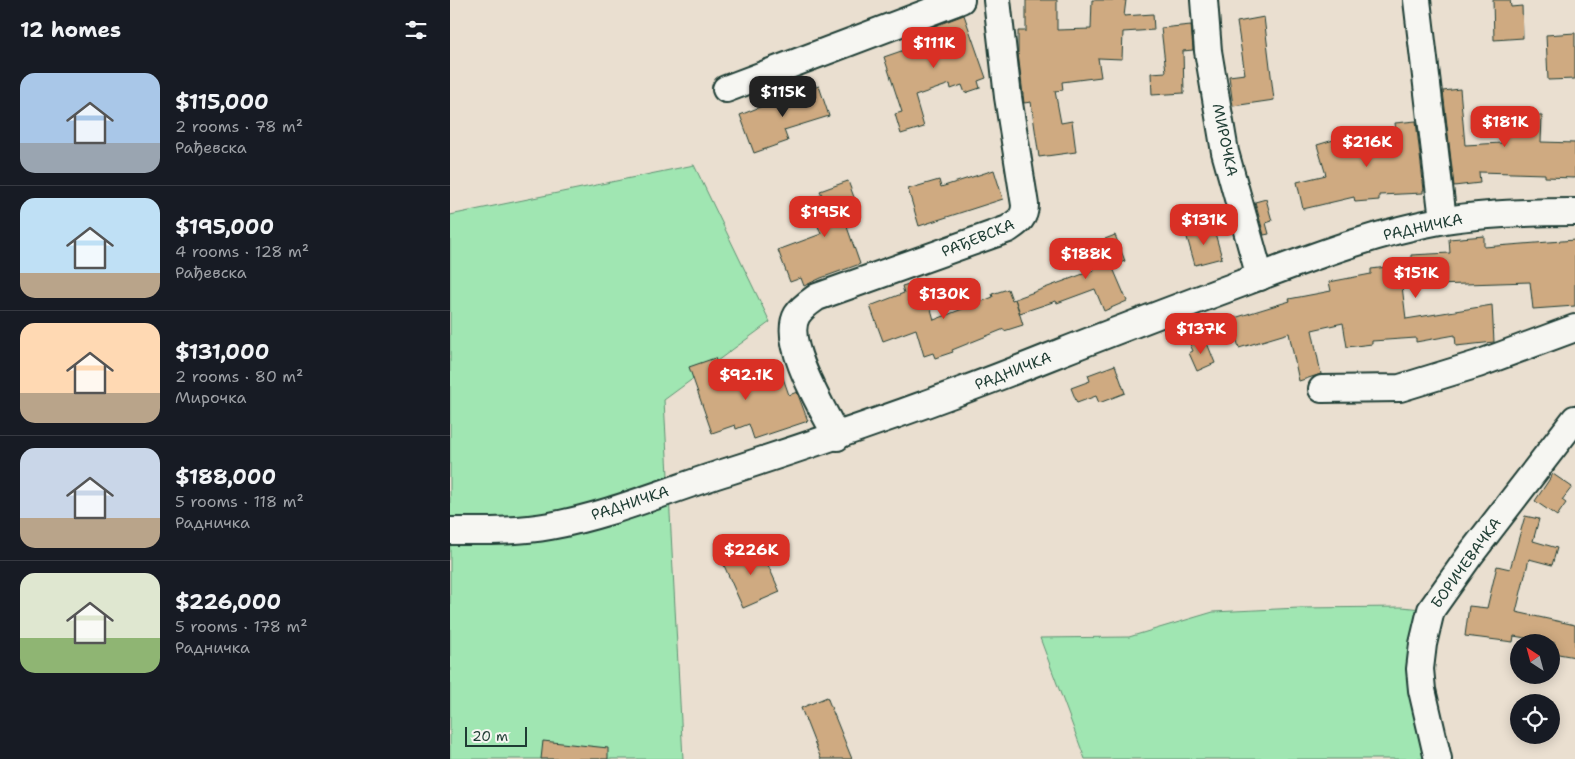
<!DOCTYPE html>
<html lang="en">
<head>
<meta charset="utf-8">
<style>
	:root { --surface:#171b24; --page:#242831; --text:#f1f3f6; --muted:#9ea1a6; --line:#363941; --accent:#d93025 }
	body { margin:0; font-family:"Shantell Sans",sans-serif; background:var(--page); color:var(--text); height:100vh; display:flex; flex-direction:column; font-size:19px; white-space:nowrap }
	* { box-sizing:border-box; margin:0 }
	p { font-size:16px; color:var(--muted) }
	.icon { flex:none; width:28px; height:28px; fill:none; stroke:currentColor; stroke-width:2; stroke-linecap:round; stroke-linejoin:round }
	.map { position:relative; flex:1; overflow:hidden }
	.sheet { display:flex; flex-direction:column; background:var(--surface); width:450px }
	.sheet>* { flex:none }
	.needle { width:32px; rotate:324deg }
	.tools { position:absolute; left:1060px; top:634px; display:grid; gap:10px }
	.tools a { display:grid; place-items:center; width:50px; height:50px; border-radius:50%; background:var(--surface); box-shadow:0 2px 12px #0003; font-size:25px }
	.scale { position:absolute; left:15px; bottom:12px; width:62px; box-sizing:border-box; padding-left:5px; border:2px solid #1f3d34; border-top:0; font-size:14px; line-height:18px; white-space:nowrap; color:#1f3d34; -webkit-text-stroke:4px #f6f6f2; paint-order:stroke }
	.price { position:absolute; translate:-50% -42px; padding:0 11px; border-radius:10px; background:var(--accent); color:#fff; font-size:16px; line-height:32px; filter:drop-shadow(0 1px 2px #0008) }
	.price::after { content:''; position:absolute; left:50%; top:30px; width:15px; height:11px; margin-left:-8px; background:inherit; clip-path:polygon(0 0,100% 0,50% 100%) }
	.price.current { background:#222; color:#fff }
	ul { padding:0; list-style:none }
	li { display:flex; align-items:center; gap:15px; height:125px; padding:0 20px }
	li+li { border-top:1px solid var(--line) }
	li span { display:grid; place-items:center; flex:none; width:140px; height:100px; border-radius:15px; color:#555 }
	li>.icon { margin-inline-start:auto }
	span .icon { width:60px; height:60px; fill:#fffc; stroke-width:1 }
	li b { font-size:21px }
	h2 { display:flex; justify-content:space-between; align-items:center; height:60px; padding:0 20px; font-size:21px }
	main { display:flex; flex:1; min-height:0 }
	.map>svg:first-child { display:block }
</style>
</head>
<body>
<main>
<section class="sheet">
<h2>12 homes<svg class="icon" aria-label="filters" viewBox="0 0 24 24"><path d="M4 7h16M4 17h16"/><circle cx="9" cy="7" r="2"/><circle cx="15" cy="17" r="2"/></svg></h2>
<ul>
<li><span style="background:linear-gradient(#a9c7e8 70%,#9aa5b1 0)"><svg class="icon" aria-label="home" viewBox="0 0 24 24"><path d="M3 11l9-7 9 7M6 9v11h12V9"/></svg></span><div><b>$115,000</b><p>2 rooms · 78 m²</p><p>Рађевска</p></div></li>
<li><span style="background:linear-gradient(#bfe0f5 75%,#b9a48a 0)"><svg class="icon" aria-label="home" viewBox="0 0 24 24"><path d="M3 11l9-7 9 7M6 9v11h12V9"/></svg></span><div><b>$195,000</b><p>4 rooms · 128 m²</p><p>Рађевска</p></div></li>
<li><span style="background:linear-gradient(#ffd9b3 70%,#b9a48a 0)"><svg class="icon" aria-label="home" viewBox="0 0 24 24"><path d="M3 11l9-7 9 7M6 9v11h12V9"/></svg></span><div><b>$131,000</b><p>2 rooms · 80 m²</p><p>Мирочка</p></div></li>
<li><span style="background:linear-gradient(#c9d6e8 70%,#b9a48a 0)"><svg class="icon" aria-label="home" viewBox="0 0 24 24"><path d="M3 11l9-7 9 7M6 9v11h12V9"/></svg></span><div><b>$188,000</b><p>5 rooms · 118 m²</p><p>Радничка</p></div></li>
<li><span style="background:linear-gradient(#dfe7d0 65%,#8fb573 0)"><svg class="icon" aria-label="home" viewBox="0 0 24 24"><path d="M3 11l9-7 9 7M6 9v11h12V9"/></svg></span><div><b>$226,000</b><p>5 rooms · 178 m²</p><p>Радничка</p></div></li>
</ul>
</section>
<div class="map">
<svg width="1125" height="759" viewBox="0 0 1125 759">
	<rect width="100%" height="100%" fill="#eadfd0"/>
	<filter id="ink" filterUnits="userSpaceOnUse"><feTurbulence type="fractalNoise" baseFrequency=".02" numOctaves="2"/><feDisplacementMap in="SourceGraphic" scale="10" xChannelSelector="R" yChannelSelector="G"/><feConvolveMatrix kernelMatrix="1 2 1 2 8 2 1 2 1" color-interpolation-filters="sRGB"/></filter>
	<g filter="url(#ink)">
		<g fill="#a0e6b2" stroke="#609273">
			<path d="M244,165L320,322L214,400L233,759H0V215Z"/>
			<path d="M952,607L981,610L973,644L988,759H635L590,638L679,637L763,612L849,608Z"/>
		</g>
		<g fill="#cfaa81" stroke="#1f3d34">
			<path d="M576,0H607V30L641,29L642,0H676L674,16L703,14L704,30L673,32L672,59L648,58L651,77L612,82L613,90L605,91L611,123L622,121L626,152L589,157L581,102L574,103L568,53V31H576Z"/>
			<path d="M1043,0H1060L1061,7L1072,6L1073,38L1044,40Z"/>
			<path d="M514,15L536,78L528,81L530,88L515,93L512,85L501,89L500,84L465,96L474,127L451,134L445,114L452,112L434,57L486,39L482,27Z"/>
			<path d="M814,17L824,100L783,106L779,76L795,74L787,22Z"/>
			<path d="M741,25L743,50L733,51L734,93L702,95L701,73L716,72L711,28Z"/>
			<path d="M1125,33V79L1098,80L1096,35Z"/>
			<path d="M369,86L379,116L334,130L338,141L304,153L290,115L338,96Z"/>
			<path d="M1010,89L1015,145L1052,143L1053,115L1092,116L1091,142L1125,143V178L1095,177V174L1029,172L1030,183L1004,186L993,91Z"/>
			<path d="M966,121L974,190H973V193L929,195V200L905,202L904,197L853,209L847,182L876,175L867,145L890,138L946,131L945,123Z"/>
			<path d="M544,170L553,199L469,226L458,189L489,180L491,187Z"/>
			<path d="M398,181L411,216L400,220L402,225L397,227L410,264L371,278L354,286L351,278L340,282L328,250L371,234L358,200L372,195L370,191Z"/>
			<path d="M816,199L822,221L816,223L819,234L814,235L805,202Z"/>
			<path d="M763,226L772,258L745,265L736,234Z"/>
			<path d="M665,235L675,261L662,266L677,301L654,311L645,289L607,303L606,301L570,313L565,299L644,270L635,247Z"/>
			<path d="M1034,236V247L1125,240V306L1083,309L1080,282L952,286L956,319L1042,305L1044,342L1006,346L1005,335L966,342V338L922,341V344L897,347L893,323L862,330L871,374L849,381L839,333L789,348L781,319L840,301L839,299L881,291L879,282L921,274V269L961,264V255L1000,253L999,239Z"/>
			<path d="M473,280L484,320L543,297L542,294L558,289L562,300L565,299L573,325L554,331V329L502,350L503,352L485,358L483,353L474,356L466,329L433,341L420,306L454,293L452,286Z"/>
			<path d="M755,338L765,363L747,371L739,353L743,351L740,344Z"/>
			<path d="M265,358L273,380L310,367L315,381L332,375L339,395L347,392L358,421L304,439L299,424L286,429L285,425L262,433L239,367Z"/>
			<path d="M665,365L675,393L649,403L646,396L627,403L621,388L640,381L638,375Z"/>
			<path d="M1103,474L1122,487L1112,500L1116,503L1107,516L1085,501Z"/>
			<path d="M1075,516L1089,519L1083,541L1107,548L1102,565L1079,559L1066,612L1125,625V657L1103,653L1105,643L1064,636L1063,642L1015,636L1019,606L1037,608L1047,566L1060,569Z"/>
			<path d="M309,545L330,592L293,608L272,561Z"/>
			<path d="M377,697L402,759H371L351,708Z"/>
			<path d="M93,741L158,748V759H91Z"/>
		</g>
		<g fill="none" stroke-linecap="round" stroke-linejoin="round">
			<g stroke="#1f3d34" stroke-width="30">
				<g id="minor">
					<path d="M754,0L758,51L775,152L810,277"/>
					<path d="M967,0L993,220"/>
					<path d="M276,89L511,0"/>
					<path d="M872,389L950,388L1028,364L1125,328"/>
					<path d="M387,437C374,411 331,342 347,315C352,307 360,302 367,297L558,229C568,222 575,218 575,205L558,97L547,0"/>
					<path d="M0,531C33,531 67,532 100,526C160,515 218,490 276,472C385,437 492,400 599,357C665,331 731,306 798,281C862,257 927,232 995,220C1038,213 1082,212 1125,212"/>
					<path d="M988,759L972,690L970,669L973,644L981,610L1020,555L1125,419"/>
				</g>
			</g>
			<use href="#minor" stroke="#f6f6f2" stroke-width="26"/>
		</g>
	</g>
	<g text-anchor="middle" stroke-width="4.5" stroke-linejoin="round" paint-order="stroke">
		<g font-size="15" fill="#1f3d34" stroke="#f6f6f2">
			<text transform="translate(775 140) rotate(78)" y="5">МИРОЧКА</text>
			<text transform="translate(973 227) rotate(-12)" y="5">РАДНИЧКА</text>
			<text transform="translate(528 238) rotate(-22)" y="5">РАЂЕВСКА</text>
			<text transform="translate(563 371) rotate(-21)" y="5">РАДНИЧКА</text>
			<text transform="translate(180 503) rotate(-18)" y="5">РАДНИЧКА</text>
			<text transform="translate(1016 563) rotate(-54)" y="5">БОРИЧЕВАЧКА</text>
		</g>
	</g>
</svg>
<div class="tools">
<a><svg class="needle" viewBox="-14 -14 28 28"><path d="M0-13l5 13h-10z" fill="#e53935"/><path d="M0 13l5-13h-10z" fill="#9ea1a6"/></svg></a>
<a><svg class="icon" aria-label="locate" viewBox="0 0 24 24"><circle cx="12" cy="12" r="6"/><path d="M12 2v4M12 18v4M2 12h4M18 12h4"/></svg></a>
</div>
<div class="scale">20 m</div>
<b class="price" style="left:484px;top:69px">$111K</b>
<b class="price current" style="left:333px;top:118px">$115K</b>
<b class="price" style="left:1055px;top:148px">$181K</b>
<b class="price" style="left:917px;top:168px">$216K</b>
<b class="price" style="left:375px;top:238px">$195K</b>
<b class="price" style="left:754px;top:246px">$131K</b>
<b class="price" style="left:636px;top:280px">$188K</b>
<b class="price" style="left:966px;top:299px">$151K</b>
<b class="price" style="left:494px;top:320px">$130K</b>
<b class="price" style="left:751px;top:355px">$137K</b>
<b class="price" style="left:296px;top:401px">$92.1K</b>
<b class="price" style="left:301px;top:576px">$226K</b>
</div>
</main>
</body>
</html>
